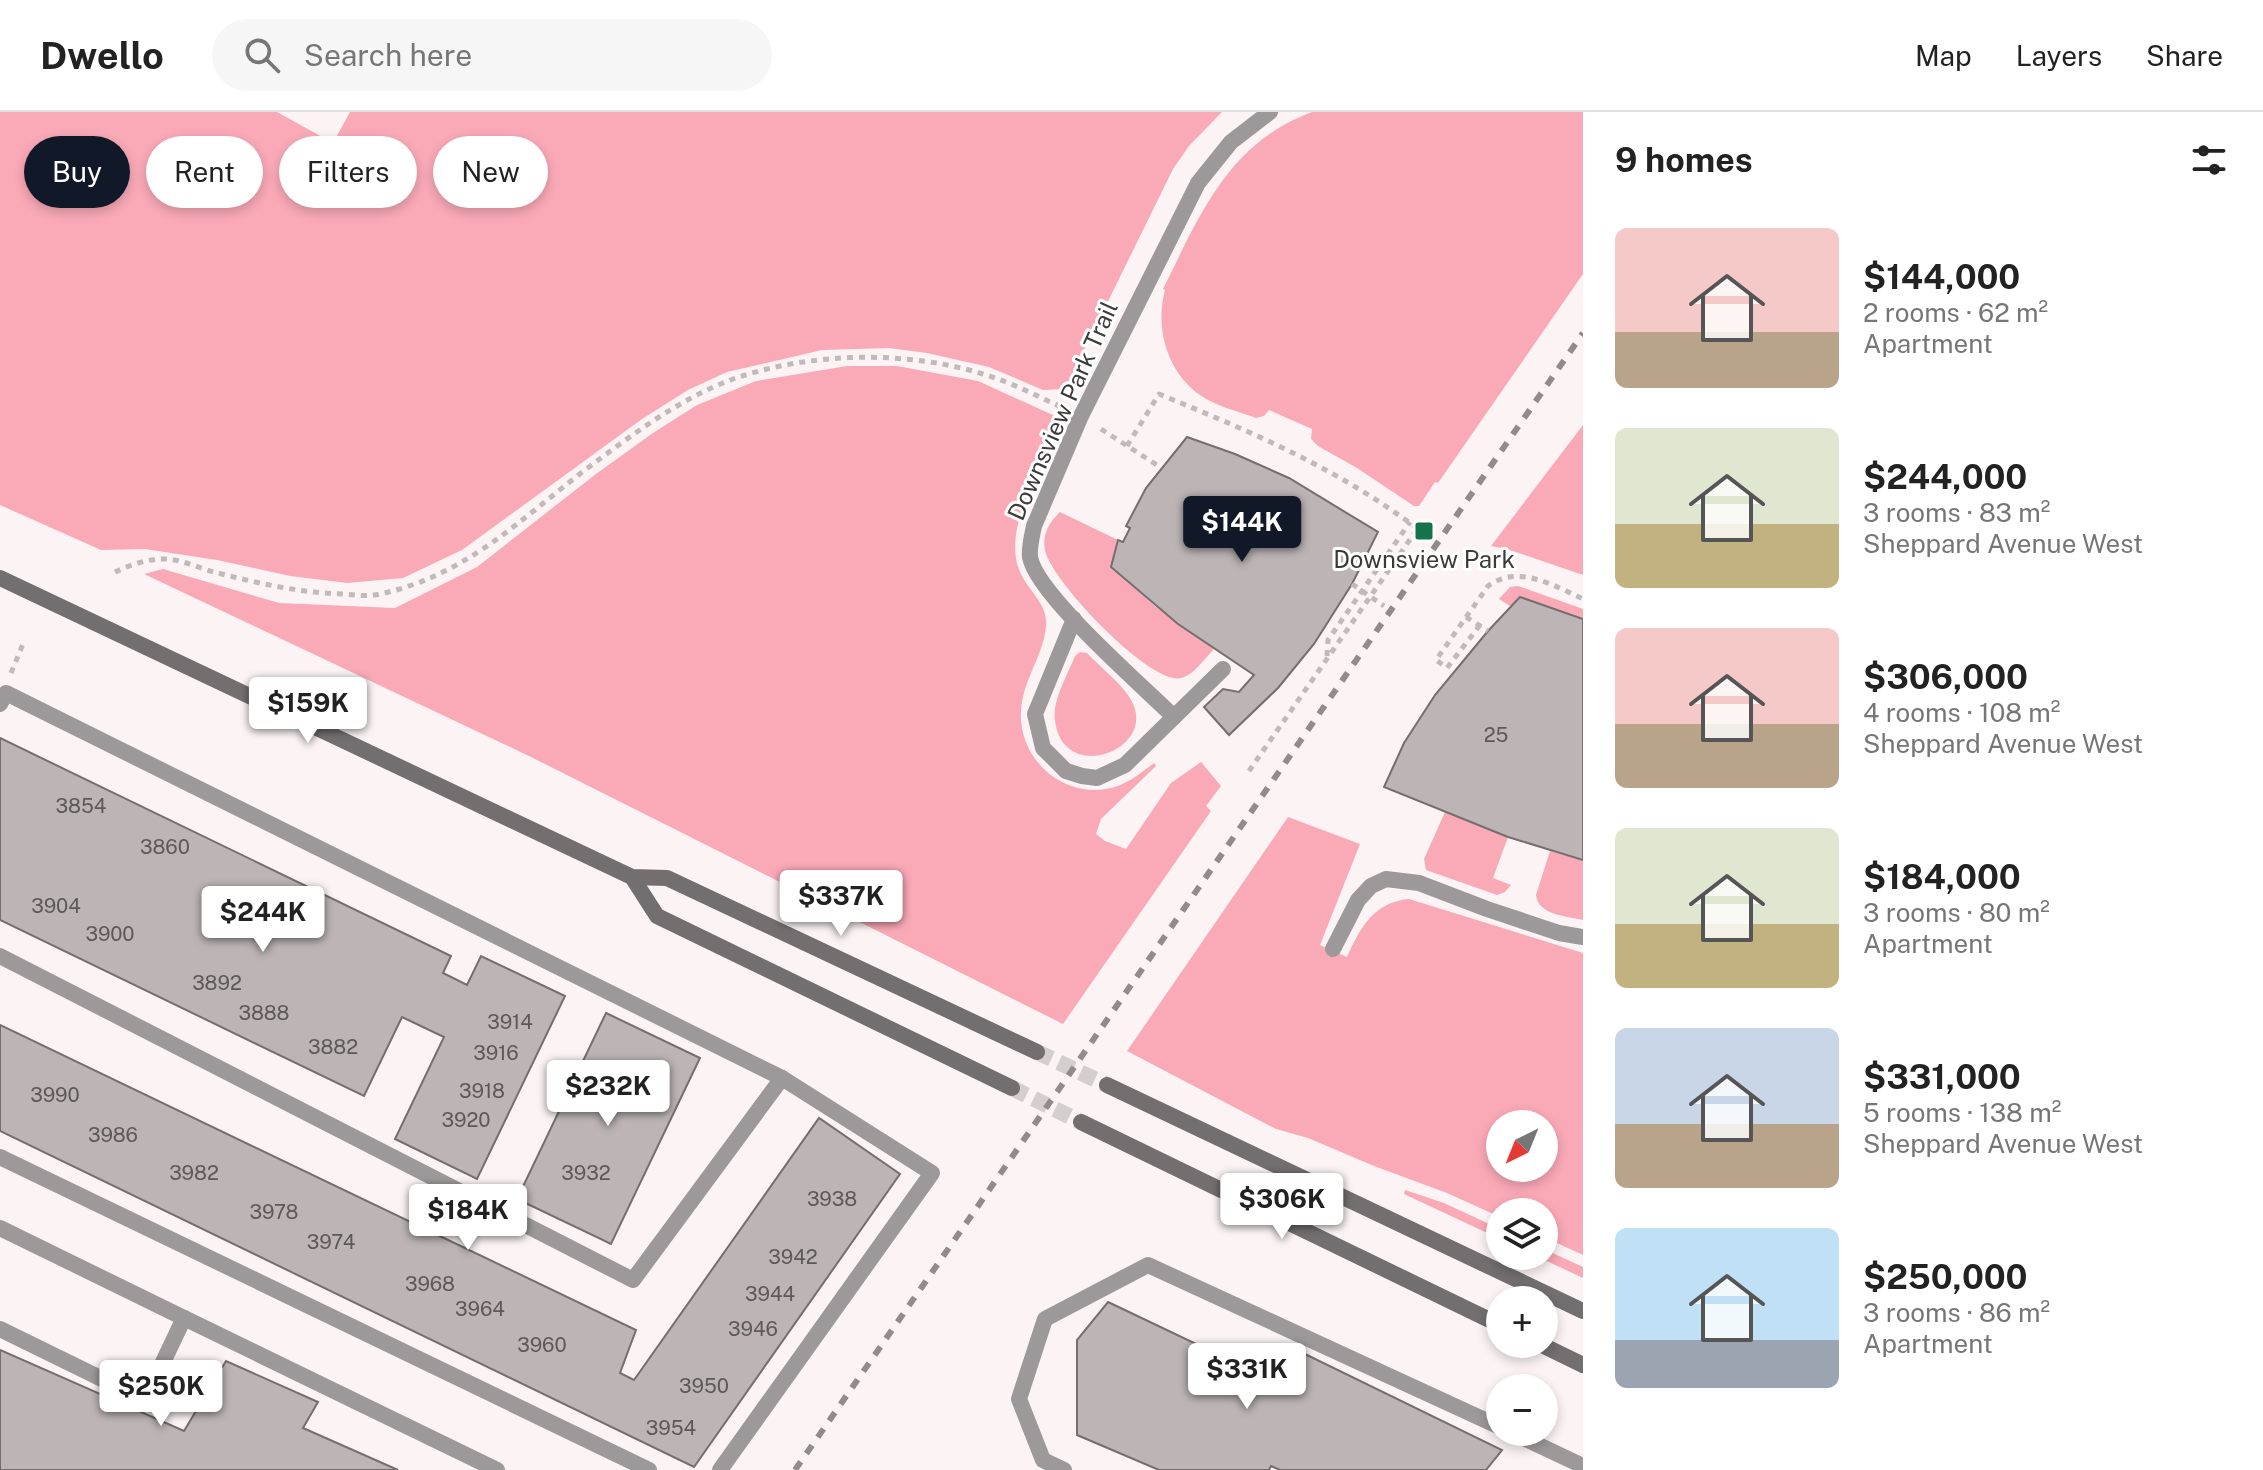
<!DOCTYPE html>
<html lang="en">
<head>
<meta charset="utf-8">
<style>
	:root { --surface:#fff; --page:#f6f6f6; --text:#222; --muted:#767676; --line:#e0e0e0; --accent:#111827 }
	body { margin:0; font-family:"Public Sans",sans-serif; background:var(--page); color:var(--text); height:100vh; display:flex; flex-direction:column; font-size:30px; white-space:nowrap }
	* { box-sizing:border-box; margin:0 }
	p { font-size:26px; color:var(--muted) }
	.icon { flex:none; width:44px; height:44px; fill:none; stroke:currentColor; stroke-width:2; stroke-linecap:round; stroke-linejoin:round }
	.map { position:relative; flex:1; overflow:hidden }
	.panel { display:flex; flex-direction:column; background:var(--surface); width:680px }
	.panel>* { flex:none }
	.banner { position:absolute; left:24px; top:24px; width:760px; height:72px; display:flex; gap:16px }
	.needle { width:52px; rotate:223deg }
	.controls { position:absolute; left:1486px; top:998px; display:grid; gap:16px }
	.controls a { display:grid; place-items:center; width:72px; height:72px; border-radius:50%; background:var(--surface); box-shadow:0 4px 12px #0003; font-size:40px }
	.price { position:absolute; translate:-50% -68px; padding:0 18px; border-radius:8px; background:#fff; color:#222; font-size:26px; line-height:52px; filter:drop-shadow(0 2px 4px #0008) }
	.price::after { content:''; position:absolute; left:50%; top:48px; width:24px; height:18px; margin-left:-12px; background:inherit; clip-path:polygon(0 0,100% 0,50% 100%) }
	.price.active { background:var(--accent); color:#fff }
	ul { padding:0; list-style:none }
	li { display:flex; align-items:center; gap:24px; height:200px; padding:0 32px }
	li span { display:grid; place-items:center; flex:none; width:224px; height:160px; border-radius:12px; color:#555 }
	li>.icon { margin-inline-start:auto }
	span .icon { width:96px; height:96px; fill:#fffc; stroke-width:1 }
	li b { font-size:34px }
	h2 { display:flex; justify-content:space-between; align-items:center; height:96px; padding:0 32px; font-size:34px }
	.tag { padding:0 28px; border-radius:36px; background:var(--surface); box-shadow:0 4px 12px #0003; font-size:28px; line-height:72px }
	.tag.active { background:var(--accent); color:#fff }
	header { display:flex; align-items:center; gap:48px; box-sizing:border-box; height:112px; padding:0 40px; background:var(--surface); border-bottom:2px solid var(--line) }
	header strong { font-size:38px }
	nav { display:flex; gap:44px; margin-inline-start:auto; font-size:28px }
	.search { width:560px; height:72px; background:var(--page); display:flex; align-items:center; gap:20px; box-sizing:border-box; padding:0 28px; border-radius:44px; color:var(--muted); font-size:30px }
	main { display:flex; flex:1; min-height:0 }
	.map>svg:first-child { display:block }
</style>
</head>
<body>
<header>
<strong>Dwello</strong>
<div class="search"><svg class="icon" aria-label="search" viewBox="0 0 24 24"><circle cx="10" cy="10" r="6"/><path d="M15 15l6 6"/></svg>Search here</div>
<nav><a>Map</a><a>Layers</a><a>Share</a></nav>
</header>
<main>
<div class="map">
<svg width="1583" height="1358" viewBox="0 0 1583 1358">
	<rect width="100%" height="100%" fill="#fbf3f4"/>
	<g fill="#faa9b7" fill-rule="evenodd">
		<path d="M0,0H277L333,31L350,0H1222L1189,34L1173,57L1065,277L1043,278L989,255L927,241L889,236L822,238L727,260L688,278L642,307L462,438L403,466L347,471L290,464L217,448L145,437L101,438L0,393Z"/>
		<path d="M1312,0H1583V162L1438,371L1435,370L1419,394H1414L1357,356L1318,334L1311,327L1312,317L1269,298L1264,304L1256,306C1240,300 1223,296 1208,288C1169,267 1154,219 1165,178L1163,177C1200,103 1228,31 1312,0Z"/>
		<path d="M847,254H897L978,269L1055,304L1060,317C1042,358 1001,416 1020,460C1029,480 1048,492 1046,514C1044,541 1026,564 1022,590C1013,639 1056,685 1106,677C1126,674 1139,662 1154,651L1156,654L1101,707L1096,722L1105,729L1126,737L1171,671L1201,650L1221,674L1206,694L1211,699L1063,912L531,645L144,462L163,457L279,491L395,496L477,455L596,362L653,321L697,293L756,269Z"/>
		<path d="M1583,313V463L1507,437L1491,434Z"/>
		<path d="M1060,400L1118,428L1112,455L1155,494L1214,537C1205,546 1194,563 1181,566C1151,574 1050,468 1045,438C1042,423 1049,410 1060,400Z"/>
		<path d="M1518,474L1583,497V507L1521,485L1510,494L1499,487L1510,475Z"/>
		<path d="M1080,540L1087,541C1100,555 1119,569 1130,586C1162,637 1062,675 1055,608C1052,589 1068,562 1075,544Z"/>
		<path d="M1445,700L1508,725L1493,766L1511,773L1505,780L1497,783L1426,758L1424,747Z"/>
		<path d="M1288,705L1360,732L1320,833L1347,845C1360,816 1374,790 1409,787L1583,841V1143L1544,1125V1100H1500V1105L1447,1081L1374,1054L1308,1026L1276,1017L1127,939ZM1500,1012H1544V1056H1500Z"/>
		<path d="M1550,739L1583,748V808C1566,804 1538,803 1536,783Z"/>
		<path d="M1405,1078L1444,1091L1500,1117V1127L1404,1082Z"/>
		<path d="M1544,1137L1583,1155V1166L1536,1144H1544Z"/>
	</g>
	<g fill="#bcb4b5" stroke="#746e6f" stroke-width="2">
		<path d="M1187,325L1235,342L1289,366L1378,420L1352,472L1314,532L1278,576L1229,623L1204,595L1223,577L1239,580L1254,563L1178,512L1111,455L1118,428L1123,430L1130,416L1126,414L1146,376Z"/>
		<path d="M1520,485L1583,507V748L1508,725L1384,675L1404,631L1435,583L1488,519Z"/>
		<path d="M0,626L451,844L443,861L467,873L481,844L565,884L477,1067L395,1027L444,925L402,905L364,984L0,808Z"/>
		<path d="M606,901L700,946L611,1132L517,1087Z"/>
		<path d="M0,913L636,1218L620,1261L634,1268L819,1006L900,1062L694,1355L0,1019Z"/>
		<path d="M1108,1190L1278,1271L1305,1242L1502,1338L1486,1358H1280L1271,1354L1269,1358H1159L1077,1323V1228Z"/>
		<path d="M0,1238L184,1319L226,1249L318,1290L303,1316L398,1358H0Z"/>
	</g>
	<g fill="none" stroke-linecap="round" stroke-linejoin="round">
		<g stroke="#d5cecf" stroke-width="16" stroke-dasharray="16 8" stroke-linecap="butt">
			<path d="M1037,940L1107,973"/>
			<path d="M1012,976L1081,1010"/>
		</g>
		<g stroke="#c1babb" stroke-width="5" stroke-dasharray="6 6" stroke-linecap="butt">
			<path d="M1101,317L1160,355"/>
			<path d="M1127,334L1159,282C1259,323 1346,360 1431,427"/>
			<path d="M115,460C130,453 149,446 167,447C182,448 199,456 214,460C257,471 300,481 344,482C356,483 369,485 380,482C468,463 520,407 589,355C633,322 681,286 733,267C811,240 905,238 983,262C1010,270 1035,283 1061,295"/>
			<path d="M1352,472L1384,494"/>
			<path d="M1466,505L1488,519"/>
			<path d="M1480,513L1447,556L1436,548L1488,474C1518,452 1553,473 1583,487"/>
			<path d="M1327,544L1328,528L1410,410"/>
			<path d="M11,561L23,532"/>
			<path d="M1249,659L1418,416"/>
		</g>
		<g stroke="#9d999a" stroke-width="16">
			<path d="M1074,507L1035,602L1043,636L1066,659L1082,664L1097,666L1125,653L1223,557"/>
			<path d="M0,592L6,581L782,966L633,1168L0,844"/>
			<path d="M1174,605C1144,575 1036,482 1030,445C1029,435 1032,424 1034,414L1080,306L1198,71L1231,30L1270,0"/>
			<path d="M1333,837L1358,788L1371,774L1386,767L1419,771L1487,797L1559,821L1583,825"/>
			<path d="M0,1045L649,1358"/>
			<path d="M0,1116L184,1206L145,1288L0,1217"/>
			<path d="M184,1206L497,1358"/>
			<path d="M1511,1320L1583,1354"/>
			<path d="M720,1358L932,1061L782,966"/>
			<path d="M1064,1358L1043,1348L1019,1287L1045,1207L1148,1153L1500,1315"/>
		</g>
		<g stroke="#736e6f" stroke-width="16">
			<path d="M0,466L632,765L667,766L1037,940"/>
			<path d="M632,765L657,804L1012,976"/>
			<path d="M1107,973L1583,1199"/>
			<path d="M1081,1010L1500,1213"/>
			<path d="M1540,1232L1583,1253"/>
		</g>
		<path stroke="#918b8c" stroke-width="6" stroke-dasharray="10 10" stroke-linecap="butt" d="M795,1358L1583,221"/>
	</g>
	<rect fill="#147349" stroke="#fff" stroke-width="3" x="1414" y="409" width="20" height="20" rx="4"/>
	<g text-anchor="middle" stroke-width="6" stroke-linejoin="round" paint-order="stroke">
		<g font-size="20" fill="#5d5859">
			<text x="1496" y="630">25</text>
			<text x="81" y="701">3854</text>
			<text x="165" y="742">3860</text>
			<text x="56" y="801">3904</text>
			<text x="110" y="829">3900</text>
			<text x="217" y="878">3892</text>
			<text x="264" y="908">3888</text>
			<text x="510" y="917">3914</text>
			<text x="333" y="942">3882</text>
			<text x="496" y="948">3916</text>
			<text x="482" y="986">3918</text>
			<text x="55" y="990">3990</text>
			<text x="466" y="1015">3920</text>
			<text x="113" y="1030">3986</text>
			<text x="194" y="1068">3982</text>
			<text x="586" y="1068">3932</text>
			<text x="832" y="1094">3938</text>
			<text x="274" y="1107">3978</text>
			<text x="331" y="1137">3974</text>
			<text x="793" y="1152">3942</text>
			<text x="430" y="1179">3968</text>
			<text x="770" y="1189">3944</text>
			<text x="480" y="1204">3964</text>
			<text x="753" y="1224">3946</text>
			<text x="542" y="1240">3960</text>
			<text x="704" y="1281">3950</text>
			<text x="671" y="1323">3954</text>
		</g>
		<g font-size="24" fill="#3d3a3a" stroke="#fff">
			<text transform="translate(1063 299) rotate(-66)" y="8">Downsview Park Trail</text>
		</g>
		<g font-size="24" fill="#3d3a3a" stroke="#fff">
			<text x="1424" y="456">Downsview Park</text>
		</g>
	</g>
</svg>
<div class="controls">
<a><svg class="needle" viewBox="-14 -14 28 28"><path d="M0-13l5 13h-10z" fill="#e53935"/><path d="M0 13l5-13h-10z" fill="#767676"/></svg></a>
<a><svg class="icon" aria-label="layers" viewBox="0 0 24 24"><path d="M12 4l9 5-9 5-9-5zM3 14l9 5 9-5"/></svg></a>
<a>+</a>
<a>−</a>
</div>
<b class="price active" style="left:1242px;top:452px">$144K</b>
<b class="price" style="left:308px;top:633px">$159K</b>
<b class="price" style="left:841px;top:826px">$337K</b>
<b class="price" style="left:263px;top:842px">$244K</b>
<b class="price" style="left:608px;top:1016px">$232K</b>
<b class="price" style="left:1282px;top:1129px">$306K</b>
<b class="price" style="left:468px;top:1140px">$184K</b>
<b class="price" style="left:1247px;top:1299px">$331K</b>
<b class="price" style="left:161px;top:1316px">$250K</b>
<div class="banner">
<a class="tag active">Buy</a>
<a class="tag">Rent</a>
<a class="tag">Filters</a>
<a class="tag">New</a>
</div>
</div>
<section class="panel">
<h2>9 homes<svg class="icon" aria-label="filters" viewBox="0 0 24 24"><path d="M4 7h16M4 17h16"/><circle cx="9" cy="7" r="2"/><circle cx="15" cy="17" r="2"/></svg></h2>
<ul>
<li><span style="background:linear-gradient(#f6c9c9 65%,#b9a48a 0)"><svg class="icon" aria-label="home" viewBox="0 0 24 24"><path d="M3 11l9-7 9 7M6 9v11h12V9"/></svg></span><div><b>$144,000</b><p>2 rooms · 62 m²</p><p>Apartment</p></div></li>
<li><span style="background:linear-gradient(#dfe7d0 60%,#c2b280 0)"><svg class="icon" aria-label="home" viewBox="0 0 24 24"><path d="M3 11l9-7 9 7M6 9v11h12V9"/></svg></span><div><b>$244,000</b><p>3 rooms · 83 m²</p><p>Sheppard Avenue West</p></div></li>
<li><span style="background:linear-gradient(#f6c9c9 60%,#b9a48a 0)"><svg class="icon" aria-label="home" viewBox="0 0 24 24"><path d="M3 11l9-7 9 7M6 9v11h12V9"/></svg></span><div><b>$306,000</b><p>4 rooms · 108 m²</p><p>Sheppard Avenue West</p></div></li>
<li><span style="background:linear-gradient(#dfe7d0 60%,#c2b280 0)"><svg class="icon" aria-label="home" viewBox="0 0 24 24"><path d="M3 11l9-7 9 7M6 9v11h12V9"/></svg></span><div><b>$184,000</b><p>3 rooms · 80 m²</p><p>Apartment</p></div></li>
<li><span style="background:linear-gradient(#c9d6e8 60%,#b9a48a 0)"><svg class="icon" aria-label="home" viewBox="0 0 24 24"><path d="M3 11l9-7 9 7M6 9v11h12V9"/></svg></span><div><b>$331,000</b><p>5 rooms · 138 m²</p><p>Sheppard Avenue West</p></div></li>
<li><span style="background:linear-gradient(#bfe0f5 70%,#9aa5b1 0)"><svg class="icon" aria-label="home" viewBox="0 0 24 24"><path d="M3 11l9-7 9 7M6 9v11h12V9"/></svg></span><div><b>$250,000</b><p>3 rooms · 86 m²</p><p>Apartment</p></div></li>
</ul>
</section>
</main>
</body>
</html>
